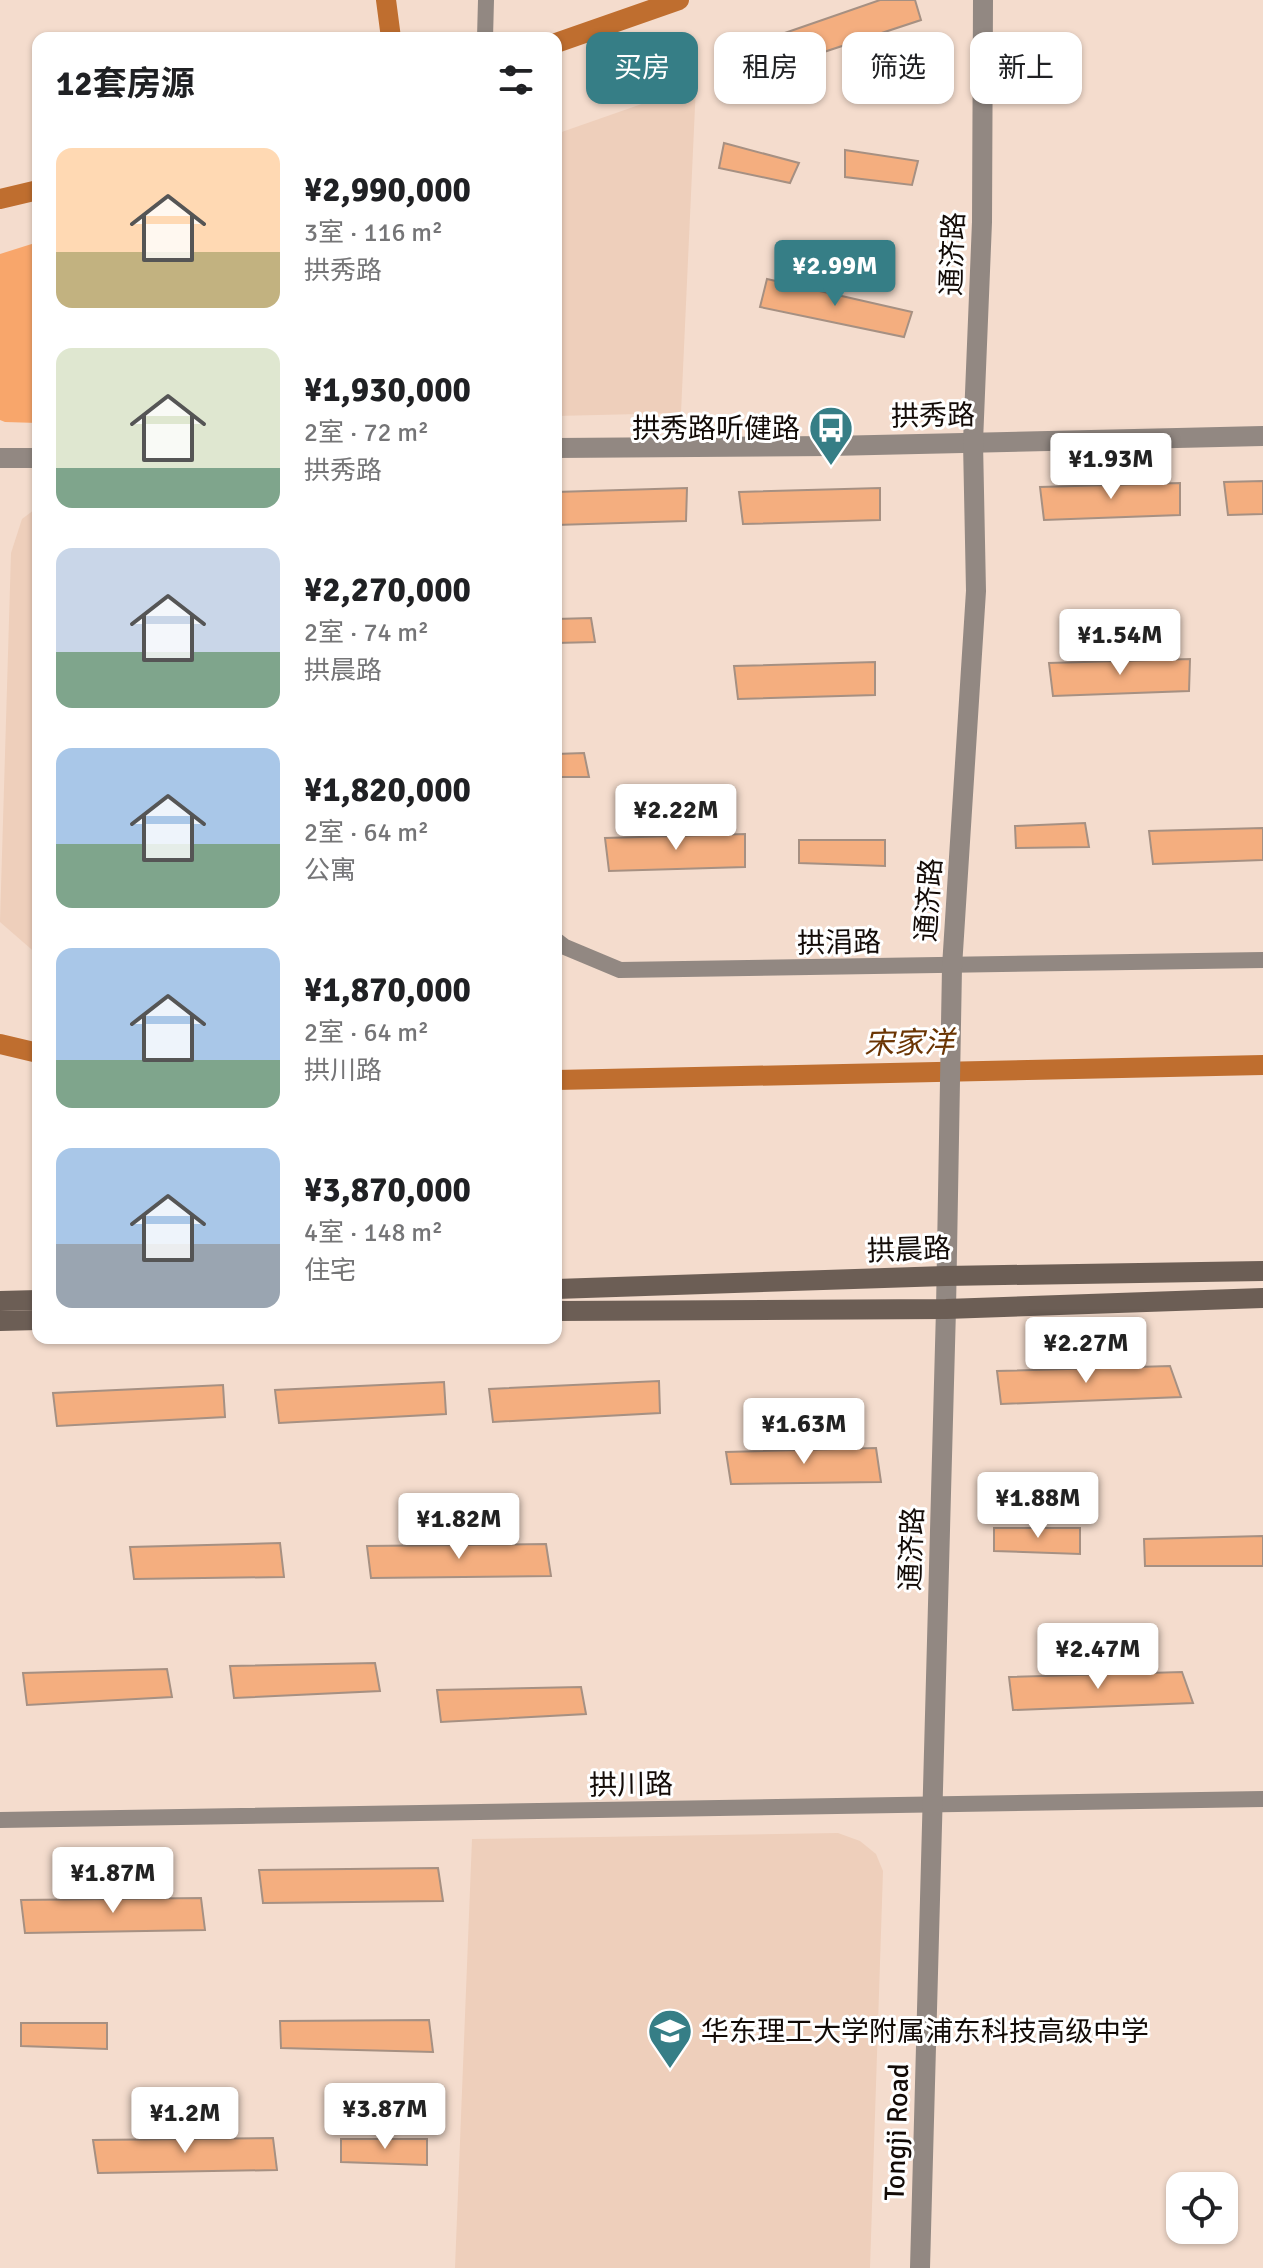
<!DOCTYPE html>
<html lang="zh">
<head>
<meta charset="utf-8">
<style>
	:root { --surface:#fff; --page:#f2f2f2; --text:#202124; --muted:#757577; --accent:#367e86 }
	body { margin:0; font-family:Signika,"Noto Sans SC",sans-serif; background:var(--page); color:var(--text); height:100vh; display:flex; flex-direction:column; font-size:30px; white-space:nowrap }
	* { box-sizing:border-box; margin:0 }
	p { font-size:26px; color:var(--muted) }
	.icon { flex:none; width:44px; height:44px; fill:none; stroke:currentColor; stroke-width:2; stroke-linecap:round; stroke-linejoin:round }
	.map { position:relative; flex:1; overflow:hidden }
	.side { position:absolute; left:32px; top:32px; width:530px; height:1312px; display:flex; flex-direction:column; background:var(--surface); border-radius:16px; box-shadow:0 2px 6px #0004 }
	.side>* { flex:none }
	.guide { position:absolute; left:586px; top:32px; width:556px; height:72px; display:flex; gap:16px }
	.fabs { position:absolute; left:1166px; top:2172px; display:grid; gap:16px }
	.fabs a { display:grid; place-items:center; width:72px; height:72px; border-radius:16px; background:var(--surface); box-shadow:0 2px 6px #0004; font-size:40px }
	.price { position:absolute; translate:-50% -68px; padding:0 18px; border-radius:8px; background:#fff; color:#222; font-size:26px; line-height:52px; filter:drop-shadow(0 2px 4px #0008) }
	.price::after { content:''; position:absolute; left:50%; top:48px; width:24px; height:18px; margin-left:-12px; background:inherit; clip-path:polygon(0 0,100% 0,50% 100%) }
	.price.active { background:var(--accent); color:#fff }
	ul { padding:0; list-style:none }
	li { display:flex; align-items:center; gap:24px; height:200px; padding:0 24px }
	li span { display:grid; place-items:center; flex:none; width:224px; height:160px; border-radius:16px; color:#555 }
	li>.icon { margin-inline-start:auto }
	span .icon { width:96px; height:96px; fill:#fffc; stroke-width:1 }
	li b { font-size:34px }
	h2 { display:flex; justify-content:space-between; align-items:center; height:96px; padding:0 24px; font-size:34px }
	.pill { padding:0 28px; border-radius:16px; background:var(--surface); box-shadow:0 2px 6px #0004; font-size:28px; line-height:72px }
	.pill.active { background:var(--accent); color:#fff }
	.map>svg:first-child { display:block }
</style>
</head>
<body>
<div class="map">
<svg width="1263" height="2268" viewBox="0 0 1263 2268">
	<rect width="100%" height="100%" fill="#f4dccd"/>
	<g fill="#eecfbb">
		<path d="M696,85L681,413L556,416V134Z"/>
		<path d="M38,507V955L0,922L11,553L22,519Z"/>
		<path d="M838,1833L860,1841L876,1854L883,1871L870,2268H455L472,1839Z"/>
	</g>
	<path fill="#f8a66b" d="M38,242V423L5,422L0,420V254Z"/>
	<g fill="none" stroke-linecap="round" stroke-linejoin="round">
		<g stroke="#bf6e2f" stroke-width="20">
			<path d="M386,0L391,38"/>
			<path d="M556,43L679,0"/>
			<path d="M0,199L38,190"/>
			<path d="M0,1044L38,1053"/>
			<path d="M556,1080L1263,1065"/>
		</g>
	</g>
	<g fill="#f4ae7f" stroke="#a69082" stroke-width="2">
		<path d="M880,0H915L921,20L760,73L750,45Z"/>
		<path d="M724,143L799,163L790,183L719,168Z"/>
		<path d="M845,150L918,161L912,185L845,177Z"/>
		<path d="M767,279L912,312L904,337L760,307Z"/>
		<path d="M1263,481V514L1228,515L1224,482Z"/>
		<path d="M1180,483V515L1044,520L1040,487Z"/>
		<path d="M687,488L686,521L556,525V492Z"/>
		<path d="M880,488V520L743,524L739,492Z"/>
		<path d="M591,618L595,642L556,643V619Z"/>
		<path d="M1190,659L1189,691L1053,696L1049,663Z"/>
		<path d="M875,662V695L738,699L734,666Z"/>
		<path d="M584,753L589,777H556V754Z"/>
		<path d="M1085,823L1089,847L1016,848L1015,826Z"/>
		<path d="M1263,828V860L1153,864L1149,831Z"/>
		<path d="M745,834V867L609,871L605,838Z"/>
		<path d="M799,840H885V866L799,863Z"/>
		<path d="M1170,1366L1181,1397L1001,1404L997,1371Z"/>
		<path d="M659,1381L660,1413L493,1422L489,1389Z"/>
		<path d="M444,1382L446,1414L279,1423L275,1390Z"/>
		<path d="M223,1385L225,1417L57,1426L53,1393Z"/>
		<path d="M876,1448L881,1482L731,1484L726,1452Z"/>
		<path d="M994,1528H1080V1554L994,1551Z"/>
		<path d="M1263,1536V1566H1145L1144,1539Z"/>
		<path d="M280,1543L284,1577L134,1579L130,1547Z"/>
		<path d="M546,1544L551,1576L371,1578L367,1546Z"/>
		<path d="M375,1663L380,1691L234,1698L230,1666Z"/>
		<path d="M167,1669L172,1697L27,1705L23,1673Z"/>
		<path d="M1182,1672L1193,1703L1013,1710L1009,1677Z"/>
		<path d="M581,1687L586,1714L441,1722L437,1690Z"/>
		<path d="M438,1868L443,1901L263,1903L259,1870Z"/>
		<path d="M201,1898L205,1930L25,1933L21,1900Z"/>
		<path d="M429,2020L433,2052L281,2048L280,2021Z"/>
		<path d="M21,2023H107V2049L21,2046Z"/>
		<path d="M273,2138L277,2170L98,2173L93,2140Z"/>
		<path d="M341,2139H427V2165L341,2162Z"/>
	</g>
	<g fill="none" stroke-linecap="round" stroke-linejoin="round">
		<g stroke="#928882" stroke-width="16">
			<path d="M485,38L486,0"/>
			<path d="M556,940L565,947L620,970L1263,960"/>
			<path d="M0,1820L1263,1799"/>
		</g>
		<g stroke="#928882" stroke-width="20">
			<path d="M556,448L830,446L1263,436"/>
			<path d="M0,458H38"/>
			<path d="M920,2268L946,1309L952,967L976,591L973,442L982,222L983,0"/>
		</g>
		<g stroke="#6c5e55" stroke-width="20">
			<path d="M556,1289L945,1276L1263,1271"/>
			<path d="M0,1301L38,1300"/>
			<path d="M556,1311L946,1309L1263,1298"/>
			<path d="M0,1321L38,1320"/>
		</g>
	</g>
	<defs>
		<g id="bus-pin" transform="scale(2.3)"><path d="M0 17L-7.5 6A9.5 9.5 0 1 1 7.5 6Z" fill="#367e86" stroke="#fff"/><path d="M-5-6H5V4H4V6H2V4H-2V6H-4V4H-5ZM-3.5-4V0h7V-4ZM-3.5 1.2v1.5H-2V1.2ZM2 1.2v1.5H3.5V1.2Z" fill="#fff"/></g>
		<g id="school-pin" transform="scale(2.3)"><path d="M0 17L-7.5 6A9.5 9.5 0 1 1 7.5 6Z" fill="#367e86" stroke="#fff"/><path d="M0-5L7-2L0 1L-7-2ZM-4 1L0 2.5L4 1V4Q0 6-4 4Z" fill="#fff"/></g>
	</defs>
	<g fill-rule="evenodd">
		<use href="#bus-pin" x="831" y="428"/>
		<use href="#school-pin" x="670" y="2031"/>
	</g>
	<g text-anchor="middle" stroke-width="6" stroke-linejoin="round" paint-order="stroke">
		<g font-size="28" fill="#130b07" stroke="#fff">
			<text transform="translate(952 254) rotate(-88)" y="10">通济路</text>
			<text transform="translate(933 415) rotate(-1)" y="10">拱秀路</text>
			<text transform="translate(928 900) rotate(-86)" y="10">通济路</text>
			<text transform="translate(839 942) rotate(-1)" y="10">拱涓路</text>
			<text transform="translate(909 1249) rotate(-2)" y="10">拱晨路</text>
			<text transform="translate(911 1549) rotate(-88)" y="10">通济路</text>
			<text transform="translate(631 1784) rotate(-1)" y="10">拱川路</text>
			<text transform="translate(896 2132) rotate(-88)" y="10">Tongji Road</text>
		</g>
		<g font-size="28" fill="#130b07" stroke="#fff" text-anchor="end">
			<text x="800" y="438">拱秀路听健路</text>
			<text x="701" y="2041" text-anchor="start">华东理工大学附属浦东科技高级中学</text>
		</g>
		<g font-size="30" font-style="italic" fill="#6a3402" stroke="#fff">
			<text transform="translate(909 1043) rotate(-1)" y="10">宋家洋</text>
		</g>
	</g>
</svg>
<div class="fabs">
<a><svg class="icon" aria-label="locate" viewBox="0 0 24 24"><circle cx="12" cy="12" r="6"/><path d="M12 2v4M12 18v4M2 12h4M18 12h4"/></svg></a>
</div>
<b class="price active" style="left:835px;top:308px">¥2.99M</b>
<b class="price" style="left:1111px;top:501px">¥1.93M</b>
<b class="price" style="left:1120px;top:677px">¥1.54M</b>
<b class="price" style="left:676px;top:852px">¥2.22M</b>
<b class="price" style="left:1086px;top:1385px">¥2.27M</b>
<b class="price" style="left:804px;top:1466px">¥1.63M</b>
<b class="price" style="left:1038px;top:1540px">¥1.88M</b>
<b class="price" style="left:459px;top:1561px">¥1.82M</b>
<b class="price" style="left:1098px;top:1691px">¥2.47M</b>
<b class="price" style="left:113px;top:1915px">¥1.87M</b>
<b class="price" style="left:385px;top:2151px">¥3.87M</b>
<b class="price" style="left:185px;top:2155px">¥1.2M</b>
<div class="guide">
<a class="pill active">买房</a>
<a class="pill">租房</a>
<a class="pill">筛选</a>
<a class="pill">新上</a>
</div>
<section class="side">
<h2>12套房源<svg class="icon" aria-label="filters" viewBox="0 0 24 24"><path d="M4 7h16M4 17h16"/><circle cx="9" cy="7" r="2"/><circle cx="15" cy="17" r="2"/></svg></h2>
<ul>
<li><span style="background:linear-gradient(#ffd9b3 65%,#c2b280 0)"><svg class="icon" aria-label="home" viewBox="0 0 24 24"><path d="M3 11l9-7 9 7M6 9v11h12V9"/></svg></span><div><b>¥2,990,000</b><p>3室 · 116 m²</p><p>拱秀路</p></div></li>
<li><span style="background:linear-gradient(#dfe7d0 75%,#7fa58c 0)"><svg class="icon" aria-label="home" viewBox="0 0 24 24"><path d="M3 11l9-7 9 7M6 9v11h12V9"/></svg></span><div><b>¥1,930,000</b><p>2室 · 72 m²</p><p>拱秀路</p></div></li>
<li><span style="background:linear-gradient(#c9d6e8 65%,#7fa58c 0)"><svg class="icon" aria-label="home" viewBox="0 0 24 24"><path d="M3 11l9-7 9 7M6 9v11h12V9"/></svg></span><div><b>¥2,270,000</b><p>2室 · 74 m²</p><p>拱晨路</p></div></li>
<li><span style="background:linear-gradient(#a9c7e8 60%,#7fa58c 0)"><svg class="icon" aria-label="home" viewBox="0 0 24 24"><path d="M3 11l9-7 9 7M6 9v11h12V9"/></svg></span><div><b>¥1,820,000</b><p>2室 · 64 m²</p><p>公寓</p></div></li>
<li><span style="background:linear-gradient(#a9c7e8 70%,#7fa58c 0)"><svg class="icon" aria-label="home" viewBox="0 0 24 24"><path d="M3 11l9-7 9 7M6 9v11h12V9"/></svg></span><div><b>¥1,870,000</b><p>2室 · 64 m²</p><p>拱川路</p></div></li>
<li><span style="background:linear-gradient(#a9c7e8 60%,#9aa5b1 0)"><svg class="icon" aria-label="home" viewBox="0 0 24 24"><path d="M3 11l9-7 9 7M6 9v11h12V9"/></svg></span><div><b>¥3,870,000</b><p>4室 · 148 m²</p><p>住宅</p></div></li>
</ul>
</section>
</div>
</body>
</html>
